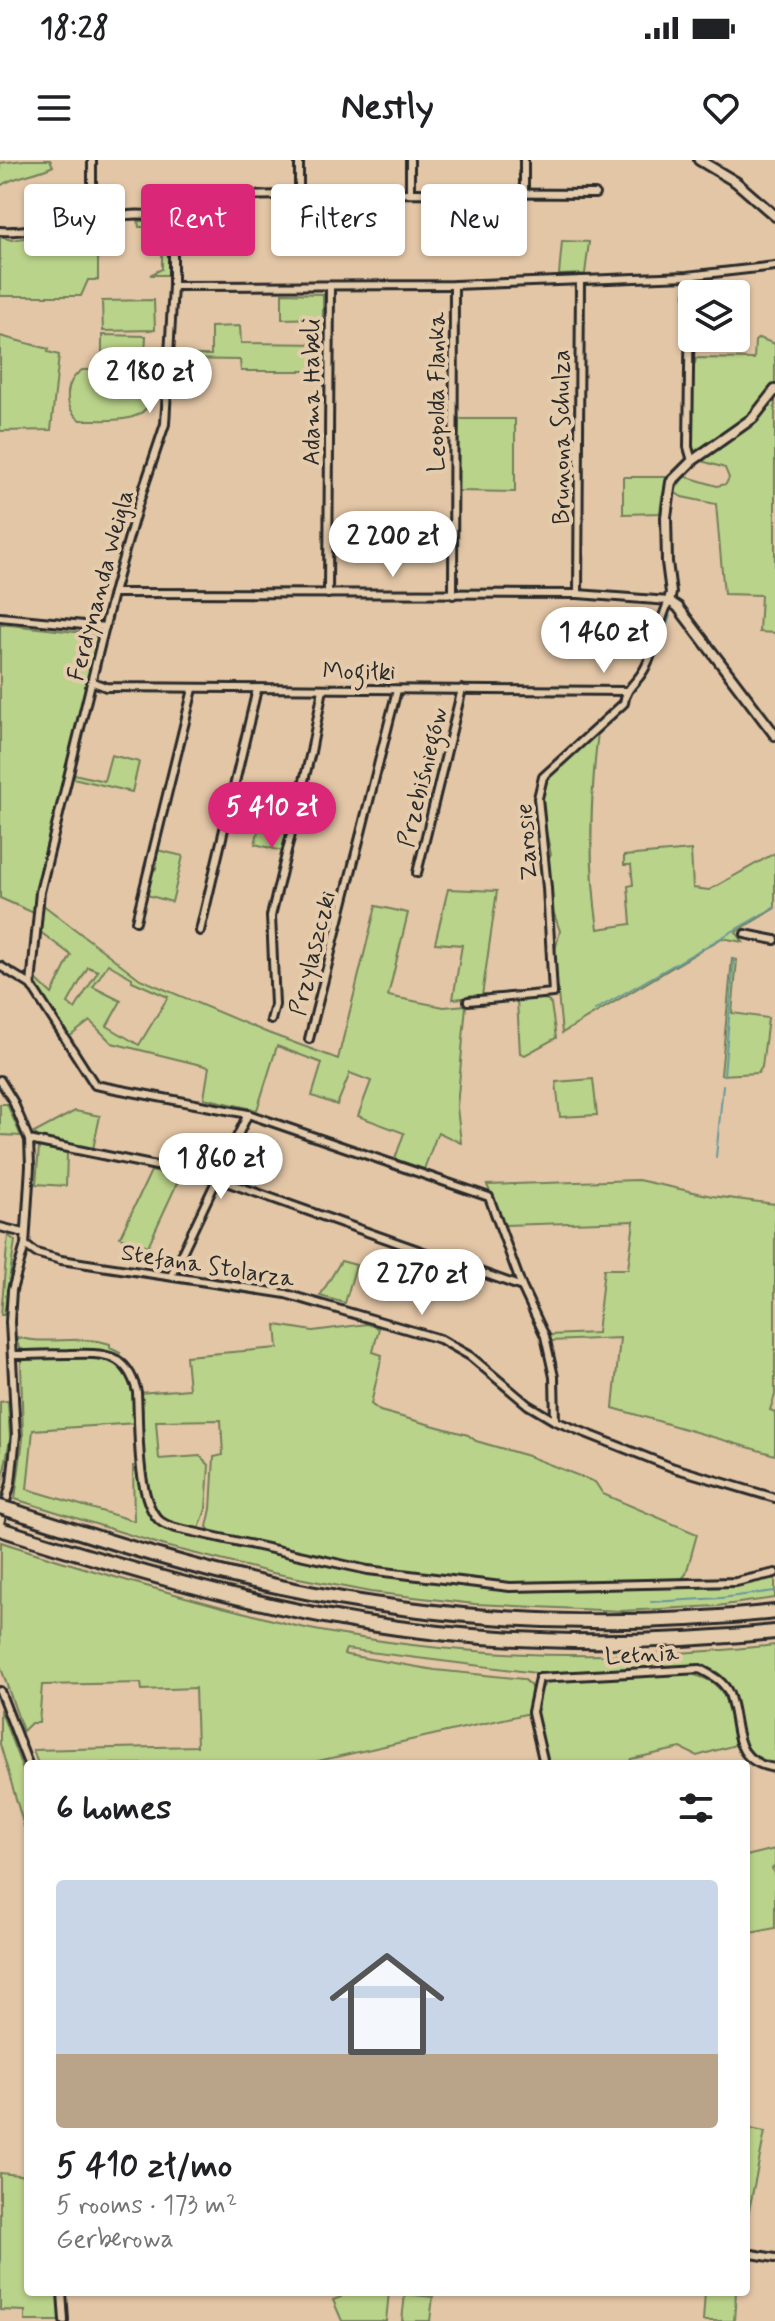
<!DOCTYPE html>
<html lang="en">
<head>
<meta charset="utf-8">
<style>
	:root { --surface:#fff; --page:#f2f2f2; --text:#202124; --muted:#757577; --line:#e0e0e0; --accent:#db2777 }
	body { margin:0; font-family:Mynerve,sans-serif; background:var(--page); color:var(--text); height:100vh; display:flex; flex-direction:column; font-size:30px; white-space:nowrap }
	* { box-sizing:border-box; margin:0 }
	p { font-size:26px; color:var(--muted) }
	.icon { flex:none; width:44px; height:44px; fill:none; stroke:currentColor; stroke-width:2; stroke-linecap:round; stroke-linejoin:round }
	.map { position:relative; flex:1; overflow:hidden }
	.details { position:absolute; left:24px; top:1600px; width:726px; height:536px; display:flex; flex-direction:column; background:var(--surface); border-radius:8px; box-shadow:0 2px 6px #0004 }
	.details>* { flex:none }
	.hud { position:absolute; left:24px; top:24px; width:728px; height:72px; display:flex; gap:16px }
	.controls { position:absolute; left:678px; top:120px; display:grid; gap:16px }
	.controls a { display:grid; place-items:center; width:72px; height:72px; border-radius:8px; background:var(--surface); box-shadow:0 2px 6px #0004; font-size:40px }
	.price { position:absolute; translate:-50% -68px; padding:0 18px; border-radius:28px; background:#fff; color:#222; font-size:26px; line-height:52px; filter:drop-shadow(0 2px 4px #0008) }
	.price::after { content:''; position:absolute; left:50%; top:48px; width:24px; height:18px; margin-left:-12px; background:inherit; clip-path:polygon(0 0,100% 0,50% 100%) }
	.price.selected { background:var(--accent); color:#fff }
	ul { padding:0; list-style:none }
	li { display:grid; align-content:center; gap:16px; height:424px; padding:0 32px }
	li+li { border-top:2px solid var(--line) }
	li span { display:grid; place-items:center; height:248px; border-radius:8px; color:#555 }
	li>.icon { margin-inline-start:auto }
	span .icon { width:144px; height:144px; fill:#fffc; stroke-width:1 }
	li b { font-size:34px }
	h2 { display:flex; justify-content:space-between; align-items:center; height:96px; padding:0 32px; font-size:34px }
	.chip { padding:0 28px; border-radius:8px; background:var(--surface); box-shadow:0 2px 6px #0004; font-size:28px; line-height:72px }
	.chip.selected { background:var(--accent); color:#fff }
	.status { display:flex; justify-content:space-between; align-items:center; height:56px; padding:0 40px; background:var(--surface); direction:ltr }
	.status svg { height:22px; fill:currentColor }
	header { display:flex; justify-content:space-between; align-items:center; height:104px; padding:0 32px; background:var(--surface); font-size:36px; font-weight:700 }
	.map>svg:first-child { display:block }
</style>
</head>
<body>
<div class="status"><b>18:28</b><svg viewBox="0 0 49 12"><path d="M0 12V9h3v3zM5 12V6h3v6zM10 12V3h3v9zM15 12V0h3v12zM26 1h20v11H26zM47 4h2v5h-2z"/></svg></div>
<header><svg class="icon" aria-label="menu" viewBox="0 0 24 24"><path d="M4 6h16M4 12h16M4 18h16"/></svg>Nestly<svg class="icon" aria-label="heart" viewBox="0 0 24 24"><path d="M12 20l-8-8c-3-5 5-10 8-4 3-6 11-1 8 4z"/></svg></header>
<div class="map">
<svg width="775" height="2161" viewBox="0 0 775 2161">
	<rect width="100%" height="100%" fill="#e3c6a6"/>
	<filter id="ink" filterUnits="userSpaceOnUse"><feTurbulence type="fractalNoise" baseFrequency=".0125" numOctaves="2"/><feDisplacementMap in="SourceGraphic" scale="16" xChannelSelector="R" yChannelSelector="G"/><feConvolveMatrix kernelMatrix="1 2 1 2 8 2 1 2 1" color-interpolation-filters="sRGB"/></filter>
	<g filter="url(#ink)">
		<g fill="#bad38a" stroke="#727f5a" stroke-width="2" fill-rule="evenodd">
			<path d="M24,0H50L53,6C36,15 15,15 0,26V3Z"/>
			<path d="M138,61H159L168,67V115H150L162,109V67H139Z"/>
			<path d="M98,66V120H88L81,136H0V77L12,80Z"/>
			<path d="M562,81L589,82L585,114L559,115Z"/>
			<path d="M282,133L323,134V158L282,159Z"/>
			<path d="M154,140L155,170L103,171L102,141Z"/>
			<path d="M240,166L241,183L324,184V211H241L240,200L175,199L176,195H211V167Z"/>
			<path d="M102,175L146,176L145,195L102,194Z"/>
			<path d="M0,176L49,189L48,192L59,195L51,270L0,271Z"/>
			<path d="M759,178L775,184V473L759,472L761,435L724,434L716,344L682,337L674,332L684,316L717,326L726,324L729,318L725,308L702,301L691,289L692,203H695L696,198L754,199L755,181Z"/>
			<path d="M138,209C147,216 153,224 151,236C147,267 103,259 80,260C63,247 64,222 82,210Z"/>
			<path d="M459,259H515V332L458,331Z"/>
			<path d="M623,317H669L662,337L660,353L623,354Z"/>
			<path d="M0,464L94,474L99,481L41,715L33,782L34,753L0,738Z"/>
			<path d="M598,572C590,639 588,702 598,769L631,764L628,726L633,725L631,705H624V696L691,690L693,728L709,730L775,693V748L736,772L743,782L722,778L562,873L554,794L560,771L552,748L548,698L551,695C548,676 541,658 541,638C542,614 581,588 598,572Z"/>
			<path d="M111,595L139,602L132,632L73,618L74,614L104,621Z"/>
			<path d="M267,637L294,644L282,691L255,684Z"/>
			<path d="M157,690L183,696L172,742L147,735L153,711L156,709Z"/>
			<path d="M448,729L497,731L482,836L453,839L462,785L435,783Z"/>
			<path d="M42,744L140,819L268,873L338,899L376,746L408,753L388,836L444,847L466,845L457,947L461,983L438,972L424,1009L395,999L404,973L358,956L371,921L350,913L337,945L312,936L322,903L277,886L257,950L204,938L209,907L112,883L90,861L69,877L35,823V818L52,834L71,795L39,771ZM108,804L132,818V821L168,837L139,885L107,866L121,841L93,827ZM88,807L98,811L75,849L68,843Z"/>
			<path d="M732,799L737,800L732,853L768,858L762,907L758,913L721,915Z"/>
			<path d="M546,839L551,844L556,878L525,895L520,893L517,840Z"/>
			<path d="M593,919L597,955L560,957L556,922Z"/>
			<path d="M0,944H7L21,976L0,975Z"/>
			<path d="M75,951L100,956L93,989L41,979L34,973Z"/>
			<path d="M39,987L67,993L66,1026L36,1024Z"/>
			<path d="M151,1011L180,1017L148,1086L120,1077Z"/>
			<path d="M638,1020L712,1036L775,1044V1235L770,1250L775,1252V1295L613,1248L620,1178L550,1181L548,1175L597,1173L604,1109H628L634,1061L504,1065L487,1025Z"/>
			<path d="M8,1075L15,1081L4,1155H1Z"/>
			<path d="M341,1101L356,1105L345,1143L320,1136Z"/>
			<path d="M367,1164L379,1168L373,1192L382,1195L371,1244L380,1251L468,1275L476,1281L528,1296L595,1322L603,1334L697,1374L686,1414L681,1420L504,1424L459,1416L452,1418L369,1407L212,1373L207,1367L211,1349L214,1297L223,1295L221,1260L156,1261L159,1299L200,1296L209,1305L206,1349L199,1369C137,1370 144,1302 141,1258L143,1251L139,1233L189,1229L186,1196L278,1188L276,1165L313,1171Z"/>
			<path d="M16,1177C46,1186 80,1174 110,1184V1188L120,1193L118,1196L101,1190H24L19,1188Z"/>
			<path d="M100,1197C128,1205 134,1226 136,1253L131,1254L132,1257H136V1263L33,1270L27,1329L134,1361L133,1306H138C140,1332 141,1352 164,1368L311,1401L511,1430L723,1427L775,1417V1438L717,1446L621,1451L475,1444L370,1432L273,1413L169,1387L15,1339L23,1279L21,1203L25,1198Z"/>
			<path d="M8,1241L10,1279L0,1333V1242Z"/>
			<path d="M1,1382C74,1406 148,1427 222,1447C252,1454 281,1463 310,1469C464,1499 619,1502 775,1485V1605L757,1600L745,1587L731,1527L722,1516L715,1511L668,1507L536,1513L346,1489L344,1494L347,1495L435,1510L523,1519C538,1527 529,1539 530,1553L305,1604H38L33,1590L197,1586L195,1528L142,1530L141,1523L42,1525L39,1563H31L23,1571L0,1505Z"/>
			<path d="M682,1513C730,1518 728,1545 735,1585L697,1596L681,1588L631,1599L628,1604H548C542,1578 525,1542 548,1521Z"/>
			<path d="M0,1549L28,1624V1680L0,1584Z"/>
			<path d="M775,1689V1707L772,1708L775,1717V1768L746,1774V1696Z"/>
			<path d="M746,1968L765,1972L746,2065Z"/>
			<path d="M0,2013L28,2016V2132H59L61,2161H25V2151L0,2150Z"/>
			<path d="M342,2132H389L386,2161H342L333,2140L341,2137Z"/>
			<path d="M705,2132H736L734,2161H703Z"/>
			<path d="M405,2134L433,2137L430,2161H402Z"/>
		</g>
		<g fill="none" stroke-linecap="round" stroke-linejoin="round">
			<g stroke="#67989c" stroke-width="2">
				<path d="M634,532L654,501L670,456"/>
				<path d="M595,850L775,747"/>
				<path d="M724,915L734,800"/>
				<path d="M716,997L723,925"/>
				<path d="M651,1442L721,1438L775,1431"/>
			</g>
			<g stroke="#2b2b2b" stroke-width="12">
				<g id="minor">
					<path d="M92,0V59"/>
					<path d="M299,0V34"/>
					<path d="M410,0V33"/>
					<path d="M524,0V33"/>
					<path d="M168,60L180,37L410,33L595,34"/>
					<path d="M0,71C42,75 134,42 168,60"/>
					<path d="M173,126L454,125L687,116L775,106"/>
					<path d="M690,134L688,287L692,301"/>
					<path d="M113,433L578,434L669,441C659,462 657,485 646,506C639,522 626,526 624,543L543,617L538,638L547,728L553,833L468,841"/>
					<path d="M328,434L330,126"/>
					<path d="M578,434L580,120"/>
					<path d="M453,435L454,125"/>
					<path d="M0,457L105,467"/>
					<path d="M93,522L106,527L626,531"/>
					<path d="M417,713L462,529"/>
					<path d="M136,761L193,529"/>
					<path d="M200,771L257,529"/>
					<path d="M745,774L775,780"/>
					<path d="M0,806L31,825L95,925L248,954L489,1037L522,1127L545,1176L554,1217L555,1261"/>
					<path d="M31,825L40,732L113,433L138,345L165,264L173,126V69L168,60"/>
					<path d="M271,860L275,845L271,756L311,592L323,529"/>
					<path d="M309,879L397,530"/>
					<path d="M0,920L13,941L29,980L30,1006L25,1085L12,1130L10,1162L16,1275L11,1323L0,1363"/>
					<path d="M29,980L215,1018L522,1127"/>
					<path d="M0,1067L24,1073"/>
					<path d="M25,1085L36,1093L61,1100L286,1134L440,1179L470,1196L528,1245L555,1261L674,1308L775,1338"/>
					<path d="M171,1116L248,954"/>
					<path d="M13,1195C32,1195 51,1194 69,1194C104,1193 127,1192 137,1232C139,1263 136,1337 158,1359C163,1365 172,1367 180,1369L368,1410L510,1427L736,1422L775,1413"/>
					<path d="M0,1531L28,1604"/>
					<path d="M544,1604L532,1552L539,1518L700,1509C711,1515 724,1521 729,1534C741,1566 729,1601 775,1608"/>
					<path d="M746,2093L775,2098"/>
					<path d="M62,2132L64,2161"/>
				</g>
			</g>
			<g stroke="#2b2b2b" stroke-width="14">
				<g id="tertiary">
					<path d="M699,0L736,22L775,56"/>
					<path d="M775,230L753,258L692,301L671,322L666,357L667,402L671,433L669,441L678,447L775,575"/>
				</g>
			</g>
			<g stroke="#2b2b2b" stroke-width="18">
				<g id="motorway">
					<path d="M13,1351C101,1379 190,1408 281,1427C444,1462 609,1470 775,1452"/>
					<path d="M0,1369C117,1406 236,1442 358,1462C496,1485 636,1486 775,1472"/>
				</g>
			</g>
			<use href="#minor" stroke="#e3cbab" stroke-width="6"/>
			<use href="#tertiary" stroke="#e3cbab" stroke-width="8"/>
			<use href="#motorway" stroke="#e3cbab" stroke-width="12"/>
			<g stroke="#2b2b2b" stroke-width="18" stroke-linecap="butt">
				<path id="motorway-bridge" d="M0,1347L13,1351"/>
			</g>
			<use href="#motorway-bridge" stroke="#e3cbab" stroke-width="12"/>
		</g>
	</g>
	<g text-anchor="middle" stroke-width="8" stroke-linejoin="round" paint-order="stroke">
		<g font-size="24" fill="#2b2b2b" stroke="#e3cbab">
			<text transform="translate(311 232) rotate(-90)" y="8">Adama Habeli</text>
			<text transform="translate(436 232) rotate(-90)" y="8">Leopolda Flanka</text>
			<text transform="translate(561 277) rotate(-90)" y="8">Brunona Schulza</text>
			<text transform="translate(100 425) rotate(-75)" y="8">Ferdynanda Weigla</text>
			<text x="359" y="519">Mogiłki</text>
			<text transform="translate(422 617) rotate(-76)" y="8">Przebiśniegów</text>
			<text transform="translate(526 682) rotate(-94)" y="8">Zarosie</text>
			<text transform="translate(312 793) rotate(-76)" y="8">Przylaszczki</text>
			<text transform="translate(208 1105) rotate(9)" y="8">Stefana Stolarza</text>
			<text transform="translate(642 1494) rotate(-3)" y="8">Letnia</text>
		</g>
	</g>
</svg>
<div class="controls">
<a><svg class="icon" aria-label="layers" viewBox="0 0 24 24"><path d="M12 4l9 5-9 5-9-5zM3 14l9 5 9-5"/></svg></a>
</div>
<b class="price" style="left:150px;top:255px">2 180 zł</b>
<b class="price" style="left:393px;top:419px">2 200 zł</b>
<b class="price" style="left:604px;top:515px">1 460 zł</b>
<b class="price selected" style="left:272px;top:690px">5 410 zł</b>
<b class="price" style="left:221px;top:1041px">1 860 zł</b>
<b class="price" style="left:422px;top:1157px">2 270 zł</b>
<div class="hud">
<a class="chip">Buy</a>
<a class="chip selected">Rent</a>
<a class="chip">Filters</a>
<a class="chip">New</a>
</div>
<section class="details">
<h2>6 homes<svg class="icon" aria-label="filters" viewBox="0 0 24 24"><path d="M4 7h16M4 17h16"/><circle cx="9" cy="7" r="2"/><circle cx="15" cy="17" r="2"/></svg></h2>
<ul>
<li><span style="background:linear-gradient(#c9d6e8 70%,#b9a48a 0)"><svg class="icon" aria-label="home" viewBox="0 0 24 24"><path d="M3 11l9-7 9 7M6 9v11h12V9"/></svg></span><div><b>5 410 zł/mo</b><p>5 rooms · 173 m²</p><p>Gerberowa</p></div></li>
</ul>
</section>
</div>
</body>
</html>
